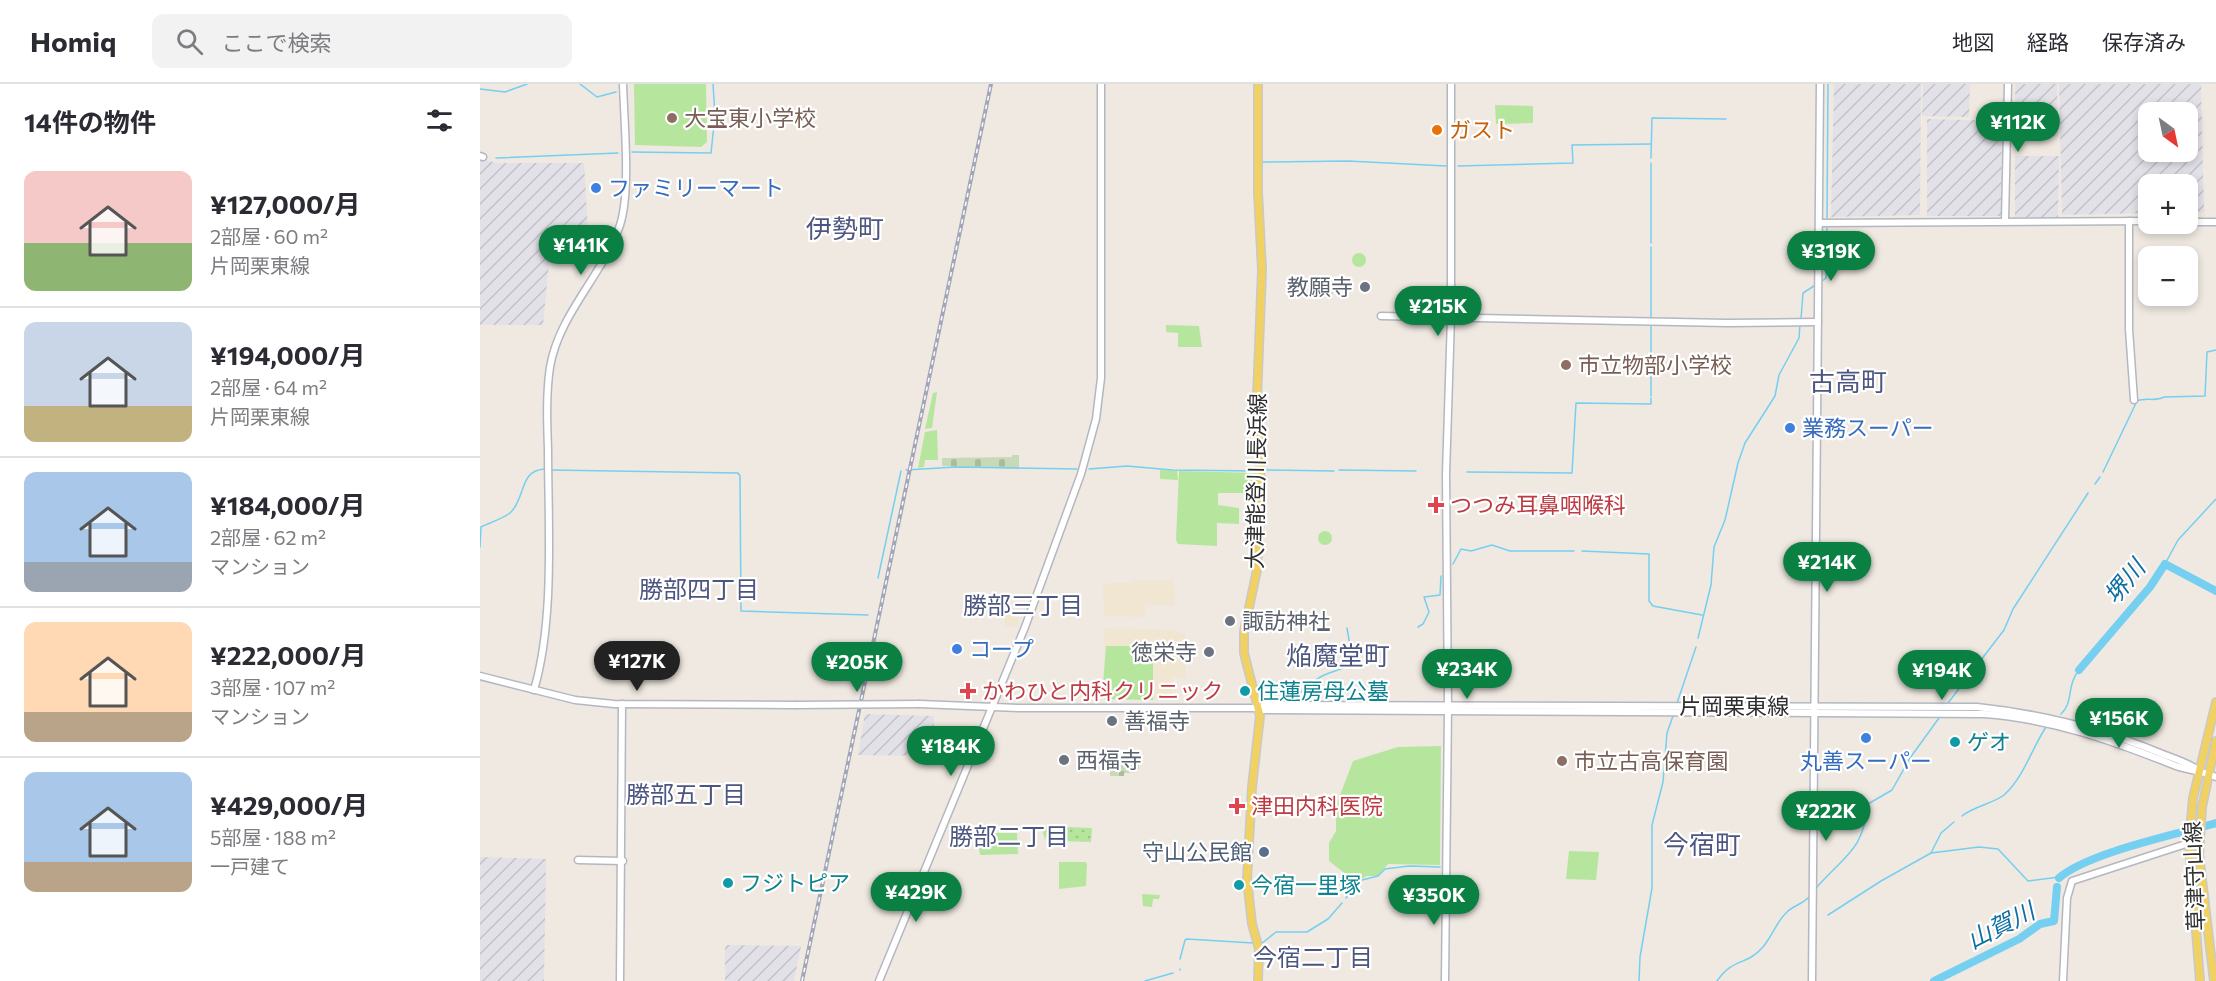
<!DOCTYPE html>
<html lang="ja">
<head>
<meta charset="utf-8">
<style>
	:root { --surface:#fff; --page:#f2f2f3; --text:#2b2b33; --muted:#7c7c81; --line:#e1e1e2; --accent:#0b8043 }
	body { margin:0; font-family:Commissioner,"Noto Sans JP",sans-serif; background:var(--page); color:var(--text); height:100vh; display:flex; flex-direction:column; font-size:22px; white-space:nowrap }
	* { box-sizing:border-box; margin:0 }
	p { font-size:20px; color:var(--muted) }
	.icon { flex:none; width:33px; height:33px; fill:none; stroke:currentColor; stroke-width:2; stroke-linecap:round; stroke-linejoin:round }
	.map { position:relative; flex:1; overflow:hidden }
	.drawer { display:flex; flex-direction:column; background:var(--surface); width:480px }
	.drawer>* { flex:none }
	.needle { width:39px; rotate:147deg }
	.tools { position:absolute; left:1658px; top:18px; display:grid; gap:12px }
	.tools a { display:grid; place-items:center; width:60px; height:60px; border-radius:12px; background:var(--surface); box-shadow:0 3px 9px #0003; font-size:30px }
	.price { position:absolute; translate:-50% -51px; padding:0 14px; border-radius:21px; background:var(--accent); color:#fff; font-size:20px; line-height:39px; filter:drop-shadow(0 2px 3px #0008) }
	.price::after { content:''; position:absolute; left:50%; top:36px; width:18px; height:14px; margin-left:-9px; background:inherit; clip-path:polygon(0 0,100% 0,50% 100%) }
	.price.active { background:#222; color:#fff }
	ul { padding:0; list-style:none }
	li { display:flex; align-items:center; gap:18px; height:150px; padding:0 24px }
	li+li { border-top:2px solid var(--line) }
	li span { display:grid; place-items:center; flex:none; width:168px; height:120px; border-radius:12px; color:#555 }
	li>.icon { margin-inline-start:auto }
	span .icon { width:72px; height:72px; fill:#fffc; stroke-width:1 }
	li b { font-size:26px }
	h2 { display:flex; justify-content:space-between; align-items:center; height:72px; padding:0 24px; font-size:26px }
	header { display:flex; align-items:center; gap:36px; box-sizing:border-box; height:84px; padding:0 30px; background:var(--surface); border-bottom:2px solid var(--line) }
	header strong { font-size:28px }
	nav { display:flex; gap:33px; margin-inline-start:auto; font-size:21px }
	.search { width:420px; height:54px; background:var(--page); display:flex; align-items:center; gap:15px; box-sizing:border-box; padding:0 21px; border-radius:12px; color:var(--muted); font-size:22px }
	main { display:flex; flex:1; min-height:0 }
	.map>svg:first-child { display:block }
</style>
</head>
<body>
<header>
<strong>Homiq</strong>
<div class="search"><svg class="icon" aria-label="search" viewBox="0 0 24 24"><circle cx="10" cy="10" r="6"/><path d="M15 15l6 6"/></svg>ここで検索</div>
<nav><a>地図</a><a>経路</a><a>保存済み</a></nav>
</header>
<main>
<section class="drawer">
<h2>14件の物件<svg class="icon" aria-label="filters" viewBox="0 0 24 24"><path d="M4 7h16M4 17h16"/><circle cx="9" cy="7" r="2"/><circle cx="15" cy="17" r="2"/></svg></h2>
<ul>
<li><span style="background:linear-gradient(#f6c9c9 60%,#8fb573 0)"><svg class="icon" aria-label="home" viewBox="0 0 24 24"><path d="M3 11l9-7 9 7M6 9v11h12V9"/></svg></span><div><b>¥127,000/月</b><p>2部屋 · 60 m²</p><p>片岡栗東線</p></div></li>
<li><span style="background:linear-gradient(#c9d6e8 70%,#c2b280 0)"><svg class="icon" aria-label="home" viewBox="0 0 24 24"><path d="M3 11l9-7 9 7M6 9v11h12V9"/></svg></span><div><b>¥194,000/月</b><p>2部屋 · 64 m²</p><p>片岡栗東線</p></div></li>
<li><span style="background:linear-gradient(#a9c7e8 75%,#9aa5b1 0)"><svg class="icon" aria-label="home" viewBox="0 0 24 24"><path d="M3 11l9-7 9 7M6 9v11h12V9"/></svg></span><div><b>¥184,000/月</b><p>2部屋 · 62 m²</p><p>マンション</p></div></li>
<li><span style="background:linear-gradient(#ffd9b3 75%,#b9a48a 0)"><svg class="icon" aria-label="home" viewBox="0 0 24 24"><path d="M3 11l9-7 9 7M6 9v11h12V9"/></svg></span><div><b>¥222,000/月</b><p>3部屋 · 107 m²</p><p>マンション</p></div></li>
<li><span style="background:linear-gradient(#a9c7e8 75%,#b9a48a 0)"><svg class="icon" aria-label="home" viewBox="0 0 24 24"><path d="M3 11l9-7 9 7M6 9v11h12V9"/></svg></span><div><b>¥429,000/月</b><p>5部屋 · 188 m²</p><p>一戸建て</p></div></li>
</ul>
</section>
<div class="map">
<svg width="1736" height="897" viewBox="0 0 1736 897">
	<defs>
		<pattern id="industrial-furrows" width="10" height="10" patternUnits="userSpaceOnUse" patternTransform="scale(1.5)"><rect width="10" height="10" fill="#e3e1e8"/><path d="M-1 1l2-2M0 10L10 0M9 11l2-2" fill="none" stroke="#c3c1c7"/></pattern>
		<pattern id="cemetery-stones" width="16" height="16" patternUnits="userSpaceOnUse" patternTransform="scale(1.5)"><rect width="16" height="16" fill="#c8d9b8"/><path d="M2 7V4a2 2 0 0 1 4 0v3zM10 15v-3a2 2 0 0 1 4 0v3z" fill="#acbb9e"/></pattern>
		<pattern id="garden-dots" width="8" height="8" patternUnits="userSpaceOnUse" patternTransform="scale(1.5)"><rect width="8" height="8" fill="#b6e59e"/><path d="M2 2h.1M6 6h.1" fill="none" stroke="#9dc588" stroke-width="1.8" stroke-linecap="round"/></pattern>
	</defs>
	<rect width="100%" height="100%" fill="#efe9e1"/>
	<g fill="url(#industrial-furrows)" fill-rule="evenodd">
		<path d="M1354,0H1441L1440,131L1351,133Z"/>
		<path d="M1443,0H1490L1489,33L1442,32Z"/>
		<path d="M1535,0H1577L1578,53L1536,54Z"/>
		<path d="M1579,0H1721L1724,128L1707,129V100H1668V129L1582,131ZM1668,28H1707V68H1668Z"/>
		<path d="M1447,35L1522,37L1521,132H1447Z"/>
		<path d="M1535,72H1579L1578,134L1535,133Z"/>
		<path d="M0,75L18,79H104L108,147H72L63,241H0Z"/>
		<path d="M385,630L454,632V672L378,671Z"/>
		<path d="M0,773L66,775L64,897H0Z"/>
		<path d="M247,861L321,862L314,897H245V864Z"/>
	</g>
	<g fill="#f0e6d1">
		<path d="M655,496H694L695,521H665V533L624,532L623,503L629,499H651Z"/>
		<path d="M539,526L538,542L525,543V527Z"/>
		<path d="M624,544L697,546L698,549H706V594L692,593V615L624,616L622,613L625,575Z"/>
	</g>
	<g fill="#b6e59e">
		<path d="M154,0H226L227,58L221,63L155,61Z"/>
		<path d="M1015,21L1053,22V39L1016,40Z"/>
		<circle cx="879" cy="176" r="7"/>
		<rect x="833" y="195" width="20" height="15"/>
		<path d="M686,241L719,242L722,263H698V249L686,248Z"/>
		<path d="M457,308L452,344L445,345L453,309Z"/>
		<path d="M457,346L458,376H445L444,383L438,384L445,348Z"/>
		<path d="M680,386L697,387L698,396L680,395Z"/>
		<path d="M699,387L777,389L776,409H738V421L759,424V440L737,439V462L698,460L696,456Z"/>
		<circle cx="845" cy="454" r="7"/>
		<path d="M626,562H673V616L625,615L622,612Z"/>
		<path d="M961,662L960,781L908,780L898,792H887L876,798L849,777V759L856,747V722L873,677L918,663Z"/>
		<path d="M497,749H537L538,770L500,771Z"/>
		<path d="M1089,767L1119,768L1116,796L1086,795Z"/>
		<path d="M579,778H605L607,780L606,802L579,805Z"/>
		<path d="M662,810L680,811L679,815H673L672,823L663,822Z"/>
	</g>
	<g fill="url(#cemetery-stones)">
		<path d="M532,371H539V385L462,382V374L532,373Z"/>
		<path d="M630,681H659V685H654V689H644V692H630Z"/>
	</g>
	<path fill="url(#garden-dots)" d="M561,742L612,744L611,758L579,757L575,752H566L565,756Z"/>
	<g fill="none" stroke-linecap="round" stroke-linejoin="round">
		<g stroke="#75cff0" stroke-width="1.5">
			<path d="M100,0L117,13L136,8"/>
			<path d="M0,5L25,8L47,0"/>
			<path d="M152,68L231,69L235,31L233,0"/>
			<path d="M16,74L138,69"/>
			<path d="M1171,74L1172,34L1246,35"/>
			<path d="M783,78L868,77L966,82"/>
			<path d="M1171,79V159"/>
			<path d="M978,82L1093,79L1092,61L1171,60"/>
			<path d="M1347,134L1348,0"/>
			<path d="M1171,163V233"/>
			<path d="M1341,198L1346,194L1347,144"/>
			<path d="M1321,235L1323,209L1337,200"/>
			<path d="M1171,312V242"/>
			<path d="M609,385L647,382L692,386L778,387"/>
			<path d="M70,386L258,389L260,392L261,527L388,531"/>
			<path d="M426,386L476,383L597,385"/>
			<path d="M786,386L854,387"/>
			<path d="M859,386L936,387"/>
			<path d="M987,388L1092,389L1096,319L1171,320V314"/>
			<path d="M1623,388L1657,317C1666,313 1676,318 1684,313L1725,312L1727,268L1736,266"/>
			<path d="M1615,400L1620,393"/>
			<path d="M0,463L1,443C9,439 25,434 31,428C46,413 39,386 65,385"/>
			<path d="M1102,467L1169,470V517L1173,522L1222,531"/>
			<path d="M973,480L981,465L991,467L1012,461L1030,467H1094"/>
			<path d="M1685,480L1698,456L1736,415"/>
			<path d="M398,494L421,387"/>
			<path d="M938,543L943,540L949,528L944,513L960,511L961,492"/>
			<path d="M1218,554L1231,501L1234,463L1245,436L1258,379L1265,359L1295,312L1299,291L1319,254L1320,240"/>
			<path d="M809,613C827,607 824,604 837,595C848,587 862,587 873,579L867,544"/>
			<path d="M1197,619L1216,563"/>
			<path d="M1468,619L1524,546L1533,525L1608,409"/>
			<path d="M1581,630C1594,618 1586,602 1599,586"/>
			<path d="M1482,732C1494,722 1512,720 1524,711C1544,693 1552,664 1566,643"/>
			<path d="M1451,769L1461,749L1474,738"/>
			<path d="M1337,803C1366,770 1383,767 1388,720L1412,706L1430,674L1459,634"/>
			<path d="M866,814L878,797L898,792L905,785L929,782L960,783"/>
			<path d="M1348,831L1401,797L1451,769L1499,763L1518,765L1548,797L1579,793"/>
			<path d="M781,860L796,848H827L848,835L862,819"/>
			<path d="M700,875L705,856L707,855L773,859"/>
			<path d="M700,886V885"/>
			<path d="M665,897L693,889"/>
			<path d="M1159,897L1160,873L1172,804V741L1183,698L1187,649L1193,632"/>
			<path d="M1237,897C1254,873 1266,882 1282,864C1292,853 1296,838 1307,828C1314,821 1322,821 1330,812"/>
		</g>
		<g stroke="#75cff0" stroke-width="8">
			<path d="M1599,586L1670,503L1685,480L1736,507"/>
			<path d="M1579,794C1607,769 1697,750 1736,739"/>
			<path d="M1454,897L1539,855L1560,840L1574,837L1577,803"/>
		</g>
		<g stroke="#b4b7c1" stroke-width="9">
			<g id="secondary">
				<path d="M0,72L3,73"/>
				<path d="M1525,137L1528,0"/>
				<path d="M1649,137V245L1654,316"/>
				<path d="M1707,138H1736"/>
				<path d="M1339,139L1668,137"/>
				<path d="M901,232L1247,239L1338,238"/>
				<path d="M0,592L95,616L134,620L315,621"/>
				<path d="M54,606C75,535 68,439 68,365C67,338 66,310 70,283C79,230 123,191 140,141C151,108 144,37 143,0"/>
				<path d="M440,620L539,624H779L784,626L1504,630C1573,635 1633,657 1696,682C1710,687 1723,687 1736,693"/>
				<path d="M779,624L785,621L1497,623C1562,630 1620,644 1680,669C1692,674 1707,678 1718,686"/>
				<path d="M98,776L143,777"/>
				<path d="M140,897L142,620"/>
				<path d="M399,897L545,543L601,390L616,335L621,294V0"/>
				<path d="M965,897L968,623L966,390L971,233V0"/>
				<path d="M1332,897L1340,0"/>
				<path d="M1583,897L1587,814L1592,797L1709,759"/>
			</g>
		</g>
		<g stroke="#c9c9c9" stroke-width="10">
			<g id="primary">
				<path d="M778,0V108L782,186L777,314L781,406L777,486L764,547V569L780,632L772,703L767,795L772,840L779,865L778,897"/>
				<path d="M1720,897L1709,759L1713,714L1736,618"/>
				<path d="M1734,897L1719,770L1722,723L1736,657"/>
			</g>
		</g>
		<use href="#secondary" stroke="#fff" stroke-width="6"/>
		<use href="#primary" stroke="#f2d163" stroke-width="7"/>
		<g stroke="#a3a6b8" stroke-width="4">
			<path id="rail" d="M322,897L511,0"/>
		</g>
		<use href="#rail" stroke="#fff" stroke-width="1.5" stroke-dasharray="4.5" stroke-linecap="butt"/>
		<g stroke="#b4b7c1" stroke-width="9" stroke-linecap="butt">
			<path id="secondary-bridge" d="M315,621L440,620"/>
		</g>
		<use href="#secondary-bridge" stroke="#fff" stroke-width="6"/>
	</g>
	<g fill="#8d6e63" stroke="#fff" stroke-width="2">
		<circle cx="192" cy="34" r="6"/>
		<circle cx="1086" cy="281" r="6"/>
		<circle cx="1082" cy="677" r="6"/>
	</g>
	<circle fill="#e8710a" stroke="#fff" stroke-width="2" cx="957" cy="46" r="6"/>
	<g fill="#3f7fe0" stroke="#fff" stroke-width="2">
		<circle cx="116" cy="104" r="6"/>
		<circle cx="1310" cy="344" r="6"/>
		<circle cx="477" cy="565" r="6"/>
		<circle cx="1386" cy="654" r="6"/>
	</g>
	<g fill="#6b7280" stroke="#fff" stroke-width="2">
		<circle cx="885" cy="203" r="6"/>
		<circle cx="750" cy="537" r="6"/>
		<circle cx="729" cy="568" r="6"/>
		<circle cx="632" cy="637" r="6"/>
		<circle cx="584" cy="676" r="6"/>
	</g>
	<g fill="#e0444e" stroke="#fff" stroke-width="2">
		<path d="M953 412h6v6h6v6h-6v6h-6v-6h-6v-6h6z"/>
		<path d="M485 598h6v6h6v6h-6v6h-6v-6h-6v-6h6z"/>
		<path d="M754 713h6v6h6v6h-6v6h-6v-6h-6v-6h6z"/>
	</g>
	<g fill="#0f9aa8" stroke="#fff" stroke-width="2">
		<circle cx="765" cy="607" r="6"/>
		<circle cx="1475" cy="658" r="6"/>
		<circle cx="248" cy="799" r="6"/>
		<circle cx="759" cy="801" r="6"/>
	</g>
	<circle fill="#5c6f8a" stroke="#fff" stroke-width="2" cx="784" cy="768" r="6"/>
	<g text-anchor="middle" stroke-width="4.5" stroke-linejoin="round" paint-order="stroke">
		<g font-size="22" fill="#785e54" stroke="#fff" text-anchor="start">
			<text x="204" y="42">大宝東小学校</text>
			<text x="1098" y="289">市立物部小学校</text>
			<text x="1094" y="685">市立古高保育園</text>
		</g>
		<g font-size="22" fill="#c56008" stroke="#fff" text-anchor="start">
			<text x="969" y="54">ガスト</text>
		</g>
		<g font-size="22" fill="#366cbe" stroke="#fff" text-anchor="start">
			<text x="128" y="112">ファミリーマート</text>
			<text x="1322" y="352">業務スーパー</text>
			<text x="489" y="573">コープ</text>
			<text x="1386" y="685" text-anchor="middle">丸善スーパー</text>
		</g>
		<g font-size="22" fill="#5b616d" stroke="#fff" text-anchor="start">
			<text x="873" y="211" text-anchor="end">教願寺</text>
			<text x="762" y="545">諏訪神社</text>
			<text x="717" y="576" text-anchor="end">徳栄寺</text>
			<text x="644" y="645">善福寺</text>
			<text x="596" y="684">西福寺</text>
		</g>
		<g font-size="22" fill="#2e2e2e" stroke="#fff">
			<text transform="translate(776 397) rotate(-89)" y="8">大津能登川長浜線</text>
			<text x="1254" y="630">片岡栗東線</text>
			<text transform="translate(1714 792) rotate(-92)" y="8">草津守山線</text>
		</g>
		<g font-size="22" fill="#be3a42" stroke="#fff" text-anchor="start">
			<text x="970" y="429">つつみ耳鼻咽喉科</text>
			<text x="502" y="615">かわひと内科クリニック</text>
			<text x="771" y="730">津田内科医院</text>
		</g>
		<g font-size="22" fill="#0d838f" stroke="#fff" text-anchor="start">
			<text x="777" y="615">住蓮房母公墓</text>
			<text x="1487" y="666">ゲオ</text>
			<text x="260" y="807">フジトピア</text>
			<text x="771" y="809">今宿一里塚</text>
		</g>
		<g font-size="22" fill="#4e5e75" stroke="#fff" text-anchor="end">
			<text x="772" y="776">守山公民館</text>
		</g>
		<g font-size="24" font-style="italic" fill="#0d6fa3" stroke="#fff">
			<text transform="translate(1645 498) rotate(-51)" y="8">堺川</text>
			<text transform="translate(1521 842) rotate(-27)" y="8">山賀川</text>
		</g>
		<g font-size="24" fill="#4d5680" stroke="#fff">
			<text x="219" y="514">勝部四丁目</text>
			<text x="543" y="530">勝部三丁目</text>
			<text x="206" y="719">勝部五丁目</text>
			<text x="529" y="761">勝部二丁目</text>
			<text x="833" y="882">今宿二丁目</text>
		</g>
		<g font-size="26" fill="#4d5680" stroke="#fff">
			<text x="365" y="154">伊勢町</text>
			<text x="1368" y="307">古高町</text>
			<text x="858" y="581">焔魔堂町</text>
			<text x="1222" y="770">今宿町</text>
		</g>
	</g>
</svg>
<div class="tools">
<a><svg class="needle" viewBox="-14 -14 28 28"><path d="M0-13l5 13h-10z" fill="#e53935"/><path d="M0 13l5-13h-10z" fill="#7c7c81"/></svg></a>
<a>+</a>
<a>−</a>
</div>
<b class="price" style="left:1538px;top:69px">¥112K</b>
<b class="price" style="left:101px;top:192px">¥141K</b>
<b class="price" style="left:1351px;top:198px">¥319K</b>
<b class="price" style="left:958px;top:253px">¥215K</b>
<b class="price" style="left:1347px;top:509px">¥214K</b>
<b class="price active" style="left:157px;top:608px">¥127K</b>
<b class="price" style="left:377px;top:609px">¥205K</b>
<b class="price" style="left:987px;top:616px">¥234K</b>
<b class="price" style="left:1462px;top:617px">¥194K</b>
<b class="price" style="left:1639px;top:665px">¥156K</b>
<b class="price" style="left:471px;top:693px">¥184K</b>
<b class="price" style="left:1346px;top:758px">¥222K</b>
<b class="price" style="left:436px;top:839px">¥429K</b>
<b class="price" style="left:954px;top:842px">¥350K</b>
</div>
</main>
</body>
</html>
